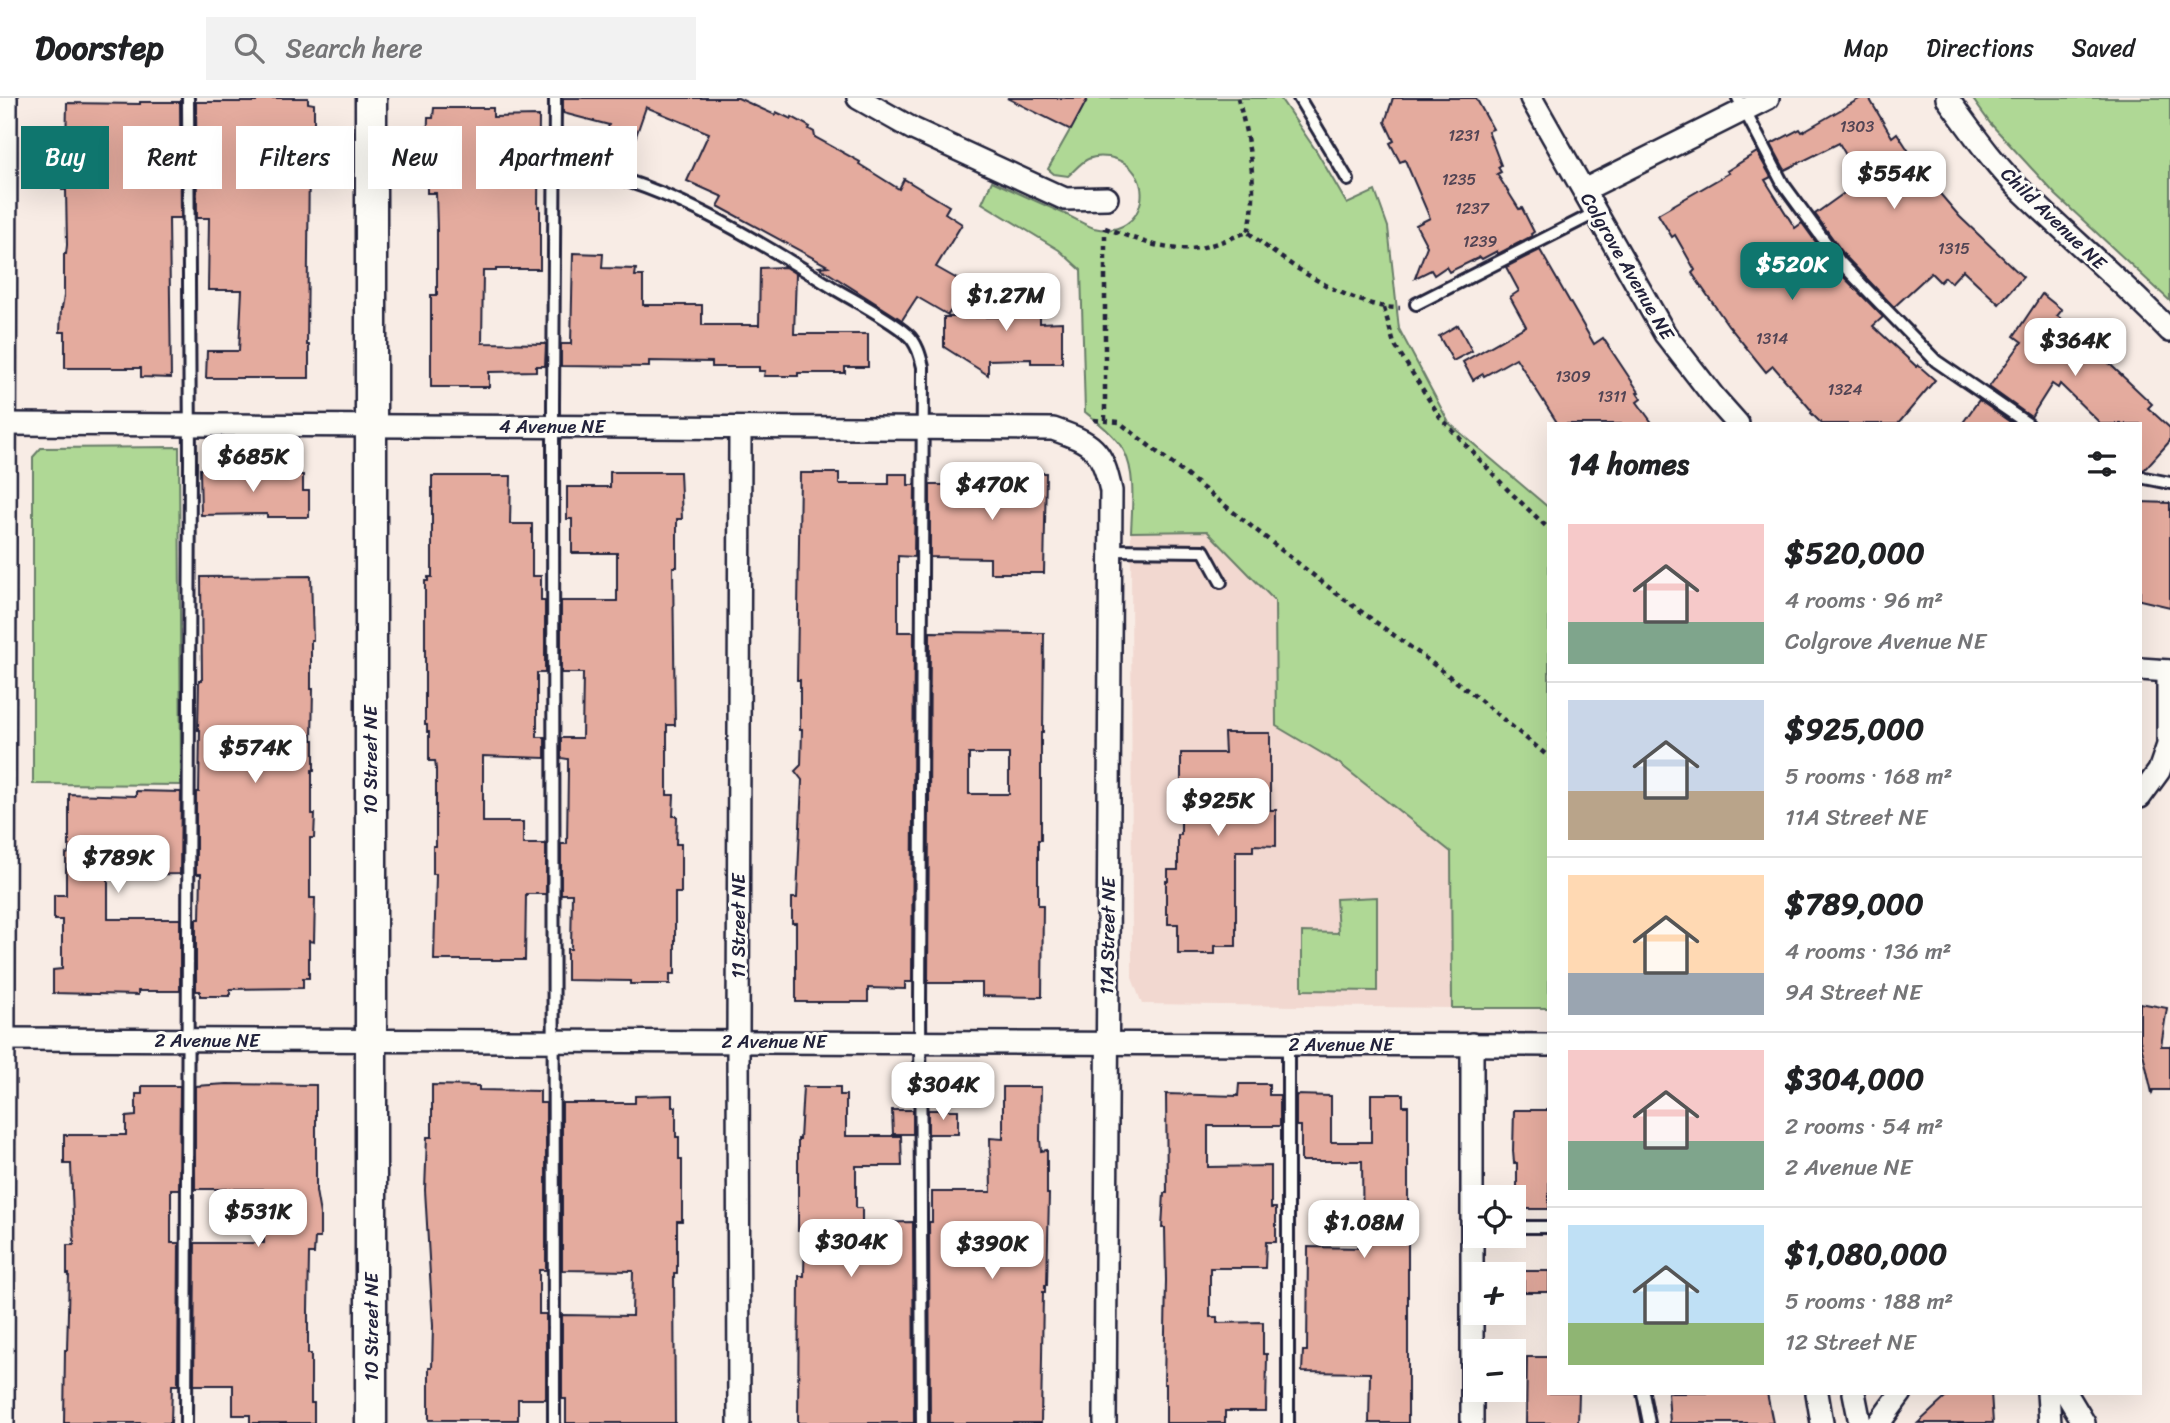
<!DOCTYPE html>
<html lang="en">
<head>
<meta charset="utf-8">
<style>
	:root { --surface:#fff; --page:#f2f2f2; --text:#202124; --muted:#757577; --line:#e0e0e0; --accent:#0f766e }
	body { margin:0; font-family:Sriracha,sans-serif; background:var(--page); color:var(--text); height:100vh; display:flex; flex-direction:column; font-size:26px; white-space:nowrap }
	* { box-sizing:border-box; margin:0 }
	p { font-size:23px; color:var(--muted) }
	.icon { flex:none; width:38px; height:38px; fill:none; stroke:currentColor; stroke-width:2; stroke-linecap:round; stroke-linejoin:round }
	.map { position:relative; flex:1; overflow:hidden }
	.side { position:absolute; left:1547px; top:324px; width:595px; height:973px; display:flex; flex-direction:column; background:var(--surface); border-radius:0px; box-shadow:0 7px 28px #0002 }
	.side>* { flex:none }
	.top-card { position:absolute; left:21px; top:28px; width:665px; height:63px; display:flex; gap:14px }
	.controls { position:absolute; left:1463px; top:1087px; display:grid; gap:14px }
	.controls a { display:grid; place-items:center; width:63px; height:63px; border-radius:0px; background:var(--surface); box-shadow:0 7px 28px #0002; font-size:35px }
	.price { position:absolute; translate:-50% -60px; padding:0 16px; border-radius:14px; background:#fff; color:#222; font-size:23px; line-height:46px; filter:drop-shadow(0 2px 4px #0008) }
	.price::after { content:''; position:absolute; left:50%; top:42px; width:21px; height:16px; margin-left:-10px; background:inherit; clip-path:polygon(0 0,100% 0,50% 100%) }
	.price.selected { background:var(--accent); color:#fff }
	ul { padding:0; list-style:none }
	li { display:flex; align-items:center; gap:21px; height:175px; padding:0 21px }
	li+li { border-top:2px solid var(--line) }
	li span { display:grid; place-items:center; flex:none; width:196px; height:140px; border-radius:0px; color:#555 }
	li>.icon { margin-inline-start:auto }
	span .icon { width:84px; height:84px; fill:#fffc; stroke-width:1 }
	li b { font-size:30px }
	h2 { display:flex; justify-content:space-between; align-items:center; height:84px; padding:0 21px; font-size:30px }
	.pill { padding:0 24px; border-radius:0px; background:var(--surface); box-shadow:0 7px 28px #0002; font-size:24px; line-height:63px }
	.pill.selected { background:var(--accent); color:#fff }
	header { display:flex; align-items:center; gap:42px; box-sizing:border-box; height:98px; padding:0 35px; background:var(--surface); border-bottom:2px solid var(--line) }
	header strong { font-size:33px }
	nav { display:flex; gap:38px; margin-inline-start:auto; font-size:24px }
	.search { width:490px; height:63px; background:var(--page); display:flex; align-items:center; gap:18px; box-sizing:border-box; padding:0 24px; border-radius:0px; color:var(--muted); font-size:26px }
	.map>svg:first-child { display:block }
</style>
</head>
<body>
<header>
<strong>Doorstep</strong>
<div class="search"><svg class="icon" aria-label="search" viewBox="0 0 24 24"><circle cx="10" cy="10" r="6"/><path d="M15 15l6 6"/></svg>Search here</div>
<nav><a>Map</a><a>Directions</a><a>Saved</a></nav>
</header>
<div class="map">
<svg width="2170" height="1325" viewBox="0 0 2170 1325">
	<rect width="100%" height="100%" fill="#f8ece5"/>
	<filter id="ink" filterUnits="userSpaceOnUse"><feTurbulence type="fractalNoise" baseFrequency=".0143" numOctaves="2"/><feDisplacementMap in="SourceGraphic" scale="14" xChannelSelector="R" yChannelSelector="G"/><feConvolveMatrix kernelMatrix="1 2 1 2 8 2 1 2 1" color-interpolation-filters="sRGB"/></filter>
	<g filter="url(#ink)">
		<path fill="#f2d8d0" d="M1207,433L1275,503L1276,628L1340,666L1451,754L1452,910L1142,906L1132,880L1131,434Z"/>
		<g fill="#afd895" stroke="#687d68" stroke-width="2">
			<path d="M1088,0H1280L1317,54L1347,106L1375,93L1388,129L1399,231L1449,325L1549,410V910H1452L1451,754L1340,666L1276,628L1275,503L1207,433L1131,434C1132,409 1136,376 1124,353C1115,337 1099,325 1085,314L1081,172L1059,152L982,105L992,83C1016,94 1040,105 1065,116C1074,120 1084,127 1094,130C1148,143 1160,69 1109,59C1102,58 1094,58 1088,61C1081,64 1074,73 1068,78L1054,76L1048,71Z"/>
			<path d="M1972,0H2170V203L2056,97L1990,25Z"/>
			<path d="M179,349L181,687L33,686V359L41,350Z"/>
			<path d="M1377,799V893L1302,892V834L1338,835L1336,801Z"/>
		</g>
		<g fill="#e4ab9e" stroke="#22223b" stroke-width="2" fill-rule="evenodd">
			<path d="M256,0H308V5L314,6V66H309L307,247H309V280H206L207,253H239L242,192H208L209,120H197L196,4H256Z"/>
			<path d="M563,0H738L775,17L776,14L791,21L792,19L810,29L809,31L814,34L815,39L860,64L859,66L899,91L904,81L949,108L945,115L962,126L936,169L966,186L948,217L917,199L902,222L819,169L828,168L718,108L723,99L687,83L709,35L646,9L626,67L599,58L609,27L563,15Z"/>
			<path d="M1007,0H1088L1071,32Z"/>
			<path d="M1393,0H1476L1493,31L1488,33L1501,67L1498,69L1501,74L1497,76L1519,111L1522,110L1534,134L1531,136L1532,138L1498,156L1497,153L1482,161L1480,159L1449,174L1446,169L1434,177L1431,172L1415,180L1427,148L1416,127L1430,120L1405,62L1400,64L1390,45L1394,43L1385,24Z"/>
			<path d="M1861,0H1869L1892,39L1897,35L1910,55L1906,57L1932,95L1936,91L1960,119L2023,179L1999,206L1963,172L1951,185L1945,179L1940,184L1931,175L1894,209L1846,159L1815,116L1861,83L1839,45L1785,72L1771,46L1800,31L1802,34Z"/>
			<path d="M140,4H180L181,120H169L171,280L141,279V270H65V234H60L61,210H62L64,198V156H66L67,147L66,92H62V76H59L60,51H66L67,5L140,6Z"/>
			<path d="M434,10H493V19L539,18L538,109H540V171H496V173H483L482,245L546,246L545,268H536V273L489,274V289H431V197H437V132L436,95H427V53L428,20H433Z"/>
			<path d="M1757,54L1771,79L1765,82L1795,130L1802,125L1834,169L1883,219L1873,228L1917,269L1918,267L1935,282L1898,326H1822L1811,315L1812,313L1773,268L1766,274L1728,227L1692,175L1695,172L1675,137L1672,139L1658,116L1729,75L1727,73Z"/>
			<path d="M1540,152L1594,246L1603,240L1639,294L1637,295L1641,301L1637,304L1653,326H1558L1516,260L1484,278L1483,276L1473,282L1463,264L1526,228L1510,199L1519,193L1506,169Z"/>
			<path d="M573,155L603,156L602,170L636,171L635,178H643V207H702V227H759L760,170L785,169L796,176L794,236H868V269H845V275H798V278H764L765,273H759V269H712V264L649,263V269L561,268V246H571Z"/>
			<path d="M1034,186L1035,212H1040V225L1062,224V265H1031V261L988,262V277L944,249V219H1003V193H1008V187Z"/>
			<path d="M2042,196L2062,212L2057,218L2100,245L2095,252L2152,306L2148,310L2170,330V343L2144,372L2140,371V326H2101L2060,286L2058,290L2052,286L2031,319L1989,289L2022,244L2014,238Z"/>
			<path d="M1458,227L1472,253L1453,263L1439,238Z"/>
			<path d="M1979,302L2013,326H1962Z"/>
			<path d="M200,371H231L232,376L303,377V393H309V419H267V416L201,417Z"/>
			<path d="M610,374H680L682,421H677V469H673L675,627H667V697H674L673,718H677L676,746H681V795H675V876H670V886H630V883L567,882V851H571L572,796H561V746H567L568,672V661L561,660V640H582L583,575H561V503H617V455H572V421H567V389H610Z"/>
			<path d="M800,375H839V386H889V376H908V387H915L914,459L898,458V534H914L912,884H905V891L868,890V904H796V825H792V800H797L802,682L795,673L801,667L802,632H800V582H797Z"/>
			<path d="M997,375H1046L1044,475H990V460L930,459V387H997Z"/>
			<path d="M432,378H511L510,426H532V478H541V503H545V575H537V639H545V660L483,658V724H523V746H546V796H526L525,862H434L436,776H433V748H436V671L435,663H429V634H427V627H425V483H428V479H432Z"/>
			<path d="M2140,404L2170,405V509L2140,502Z"/>
			<path d="M311,478L313,542H311V591H313L312,642H314V672H312V716H315L314,740H310V800H315L314,844L309,843V880H303V890L230,891V898H200V893H196V821H200L201,776H196V694H199L200,632H198L199,582H202L201,479Z"/>
			<path d="M930,534L1044,535L1043,635H1041V742H1038V807H1043L1042,899L982,898V885H928ZM969,656H1009V696H969Z"/>
			<path d="M1224,635H1270V712H1276V748L1253,747V753H1236V848H1215V856H1178V826H1168V816H1166V783H1168V772H1178V737H1181V655H1225Z"/>
			<path d="M136,693L181,694L180,776L121,777V780H108V821H180V893H138V897L53,895V872L62,871V822H54V797H66V756L69,755V696L136,698Z"/>
			<path d="M2140,905L2167,910L2161,948H2170V992H2153L2152,995L2140,942Z"/>
			<path d="M227,986L316,987V1093L320,1116V1140H315L314,1156H309L308,1212V1256H311V1305H314V1325H250V1317H233V1287H194L195,1145H264L263,1091H195V988Z"/>
			<path d="M1239,986H1269V997H1280V1028H1208V1069L1271,1068V1110H1276V1144H1266L1265,1170H1210V1219H1217V1225L1263,1224V1256H1267L1266,1313H1225V1325H1166V1286H1164L1166,1182L1165,1130H1162L1164,1095H1167L1166,996L1238,998Z"/>
			<path d="M432,987L479,988V992L540,993V1005H546V1172H539V1216H546V1301H518V1322H429V1270H432L433,1228L425,1092L427,1039H432Z"/>
			<path d="M142,988H180L179,1091H171V1145H179L178,1287H172L171,1325H64L65,1252H67L69,1176H67V1147H74L71,1066H64V1037H126V1019L136,1018V996H142Z"/>
			<path d="M803,989H840V997H846V1038H901L902,1068H856V1110H862V1125L913,1124L914,1325H798L799,1178H804L805,1133H798V1041H800Z"/>
			<path d="M1003,989H1041L1040,1041L1041,1053L1047,1052V1096H1049L1047,1187H1045V1194H1043L1041,1325H930L929,1124H932V1094H991L990,1040L1003,1041Z"/>
			<path d="M1371,996H1403V1008H1408V1325H1369L1370,1275L1302,1274L1303,1253H1307L1308,1149L1363,1150L1362,1063H1301V1028H1296V997L1331,998V1044H1371Z"/>
			<path d="M672,997V1009H676V1039H679V1061H682V1123H677V1175H674L675,1325H566V1301H562V1217L632,1218L633,1173L562,1172V1005H635V998Z"/>
			<path d="M892,1012H913V1036H893Z"/>
			<rect x="928" y="1012" width="30" height="24"/>
			<path d="M1514,1012H1549V1111H1517V1065H1514L1513,1053Z"/>
			<rect x="1524" y="1173" width="25" height="21"/>
			<path d="M1527,1259H1549V1295H1579L1578,1325H1526Z"/>
			<path d="M1668,1295H1767L1773,1325H1670Z"/>
			<path d="M1955,1295H1991L1993,1325H1918L1945,1300Z"/>
		</g>
		<g fill="none" stroke-linecap="round" stroke-linejoin="round">
			<g stroke="#22223b" stroke-width="16">
				<g id="lane">
					<path d="M1299,0L1348,82"/>
					<path d="M1738,0L1783,86L1840,164L1936,263L2028,326"/>
					<path d="M555,65C658,81 748,136 835,191C857,204 888,220 907,236C917,245 920,257 923,269L920,909L922,1325"/>
					<path d="M1416,206L1597,114"/>
					<path d="M2140,379L2170,385"/>
					<path d="M1111,452L1204,453L1221,484"/>
					<path d="M1514,1129H1549"/>
					<path d="M1643,1295L1649,1325"/>
					<path d="M186,1325L190,363L188,0"/>
					<path d="M554,1325L553,308L555,0"/>
					<path d="M1288,1325V946"/>
				</g>
			</g>
			<g stroke="#22223b" stroke-width="26">
				<g id="street">
					<path d="M858,0L913,31L1065,101L1107,100"/>
					<path d="M1531,0L1665,236L1714,299L1738,326"/>
					<path d="M1947,0C1971,33 1995,68 2025,96C2073,142 2124,185 2170,233"/>
					<path d="M1584,92L1768,0"/>
					<path d="M0,326L1053,331C1093,345 1102,350 1111,393L1105,1325"/>
					<path d="M2140,571L2170,573"/>
					<path d="M2140,699L2159,673L2168,647V573"/>
					<path d="M0,941L1549,947"/>
					<path d="M1817,1295L1822,1325"/>
					<path d="M1854,1295L1860,1325"/>
					<path d="M2048,1295L2050,1325"/>
					<path d="M2066,1295L2084,1325"/>
					<path d="M3,1325L6,0"/>
					<path d="M739,1325L738,943L740,330"/>
					<path d="M1472,1325V946"/>
					<path d="M1879,1325L1901,1295"/>
				</g>
			</g>
			<g stroke="#22223b" stroke-width="35">
				<path id="secondary" d="M371,0V1325"/>
			</g>
			<g stroke="#22223b" stroke-width="4.5" stroke-dasharray="5 5" stroke-linecap="butt">
				<path d="M1238,0C1248,39 1260,95 1248,134"/>
				<path d="M1105,130C1132,139 1161,153 1190,151C1210,150 1229,140 1248,134C1283,164 1353,211 1400,210"/>
				<path d="M1384,210L1394,246L1440,319L1507,391L1549,431"/>
				<path d="M1094,322L1119,324L1341,499L1420,556L1475,598L1549,659"/>
				<path d="M1105,322V130"/>
			</g>
			<use href="#lane" stroke="#fdfcf7" stroke-width="10"/>
			<use href="#street" stroke="#fdfcf7" stroke-width="21"/>
			<use href="#secondary" stroke="#fdfcf7" stroke-width="30"/>
		</g>
	</g>
	<g text-anchor="middle" stroke-width="6" stroke-linejoin="round" paint-order="stroke">
		<g font-size="16" fill="#524454">
			<text x="1857" y="34">1303</text>
			<text x="1464" y="43">1231</text>
			<text x="1459" y="87">1235</text>
			<text x="1472" y="116">1237</text>
			<text x="1480" y="149">1239</text>
			<text x="1954" y="156">1315</text>
			<text x="1772" y="246">1314</text>
			<text x="1573" y="284">1309</text>
			<text x="1845" y="297">1324</text>
			<text x="1612" y="304">1311</text>
		</g>
		<g font-size="19" fill="#22223b" stroke="#fdfcf7">
			<text transform="translate(2054 120) rotate(44)" y="7">Child Avenue NE</text>
			<text transform="translate(1628 168) rotate(60)" y="7">Colgrove Avenue NE</text>
			<text x="552" y="335">4 Avenue NE</text>
			<text transform="translate(370 662) rotate(-90)" y="7">10 Street NE</text>
			<text transform="translate(738 828) rotate(-90)" y="7">11 Street NE</text>
			<text transform="translate(1107 838) rotate(-89)" y="7">11A Street NE</text>
			<text x="207" y="949">2 Avenue NE</text>
			<text x="774" y="950">2 Avenue NE</text>
			<text x="1341" y="953">2 Avenue NE</text>
			<text transform="translate(371 1229) rotate(-90)" y="7">10 Street NE</text>
		</g>
	</g>
</svg>
<div class="controls">
<a><svg class="icon" aria-label="locate" viewBox="0 0 24 24"><circle cx="12" cy="12" r="6"/><path d="M12 2v4M12 18v4M2 12h4M18 12h4"/></svg></a>
<a>+</a>
<a>−</a>
</div>
<b class="price" style="left:1894px;top:113px">$554K</b>
<b class="price selected" style="left:1792px;top:204px">$520K</b>
<b class="price" style="left:1006px;top:235px">$1.27M</b>
<b class="price" style="left:2075px;top:280px">$364K</b>
<b class="price" style="left:253px;top:396px">$685K</b>
<b class="price" style="left:992px;top:424px">$470K</b>
<b class="price" style="left:255px;top:687px">$574K</b>
<b class="price" style="left:1218px;top:740px">$925K</b>
<b class="price" style="left:118px;top:797px">$789K</b>
<b class="price" style="left:943px;top:1024px">$304K</b>
<b class="price" style="left:258px;top:1151px">$531K</b>
<b class="price" style="left:1364px;top:1162px">$1.08M</b>
<b class="price" style="left:851px;top:1181px">$304K</b>
<b class="price" style="left:992px;top:1183px">$390K</b>
<div class="top-card">
<a class="pill selected">Buy</a>
<a class="pill">Rent</a>
<a class="pill">Filters</a>
<a class="pill">New</a>
<a class="pill">Apartment</a>
</div>
<section class="side">
<h2>14 homes<svg class="icon" aria-label="filters" viewBox="0 0 24 24"><path d="M4 7h16M4 17h16"/><circle cx="9" cy="7" r="2"/><circle cx="15" cy="17" r="2"/></svg></h2>
<ul>
<li><span style="background:linear-gradient(#f6c9c9 70%,#7fa58c 0)"><svg class="icon" aria-label="home" viewBox="0 0 24 24"><path d="M3 11l9-7 9 7M6 9v11h12V9"/></svg></span><div><b>$520,000</b><p>4 rooms · 96 m²</p><p>Colgrove Avenue NE</p></div></li>
<li><span style="background:linear-gradient(#c9d6e8 65%,#b9a48a 0)"><svg class="icon" aria-label="home" viewBox="0 0 24 24"><path d="M3 11l9-7 9 7M6 9v11h12V9"/></svg></span><div><b>$925,000</b><p>5 rooms · 168 m²</p><p>11A Street NE</p></div></li>
<li><span style="background:linear-gradient(#ffd9b3 70%,#9aa5b1 0)"><svg class="icon" aria-label="home" viewBox="0 0 24 24"><path d="M3 11l9-7 9 7M6 9v11h12V9"/></svg></span><div><b>$789,000</b><p>4 rooms · 136 m²</p><p>9A Street NE</p></div></li>
<li><span style="background:linear-gradient(#f6c9c9 65%,#7fa58c 0)"><svg class="icon" aria-label="home" viewBox="0 0 24 24"><path d="M3 11l9-7 9 7M6 9v11h12V9"/></svg></span><div><b>$304,000</b><p>2 rooms · 54 m²</p><p>2 Avenue NE</p></div></li>
<li><span style="background:linear-gradient(#bfe0f5 70%,#8fb573 0)"><svg class="icon" aria-label="home" viewBox="0 0 24 24"><path d="M3 11l9-7 9 7M6 9v11h12V9"/></svg></span><div><b>$1,080,000</b><p>5 rooms · 188 m²</p><p>12 Street NE</p></div></li>
</ul>
</section>
</div>
</body>
</html>
